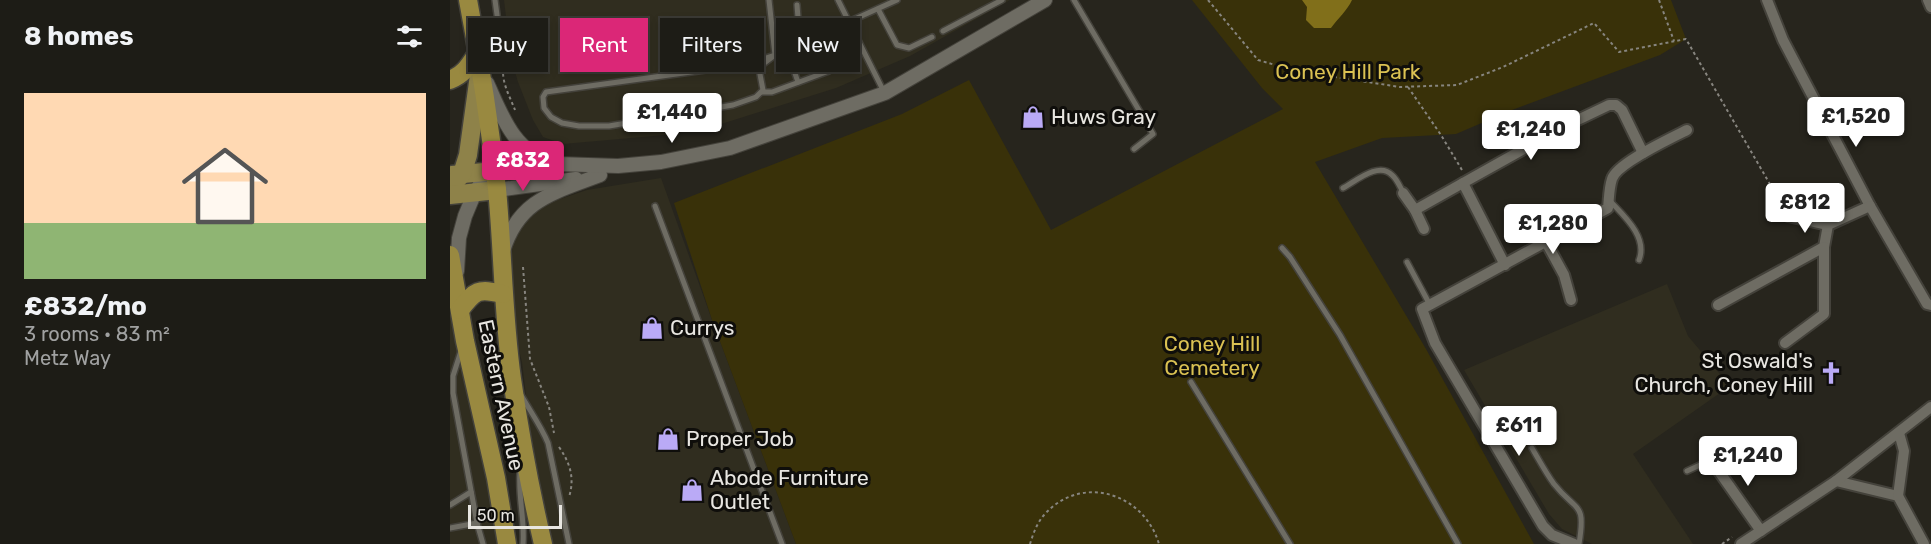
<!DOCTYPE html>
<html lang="en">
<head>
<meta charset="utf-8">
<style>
	:root { --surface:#1d1c16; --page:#25251f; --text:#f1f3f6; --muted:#a0a1a1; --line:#3b3a35; --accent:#db2777 }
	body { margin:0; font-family:Rubik,sans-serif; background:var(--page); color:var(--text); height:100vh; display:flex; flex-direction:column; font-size:22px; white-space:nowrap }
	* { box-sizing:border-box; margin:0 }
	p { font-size:20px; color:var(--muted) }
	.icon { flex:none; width:33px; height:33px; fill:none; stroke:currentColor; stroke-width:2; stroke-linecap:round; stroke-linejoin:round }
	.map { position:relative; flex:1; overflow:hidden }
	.panel { display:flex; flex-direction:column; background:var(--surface); width:450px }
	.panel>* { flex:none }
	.hud { position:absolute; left:18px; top:18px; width:570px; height:54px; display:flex; gap:12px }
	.scale { position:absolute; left:18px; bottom:15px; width:94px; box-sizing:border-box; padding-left:6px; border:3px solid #e8e6e1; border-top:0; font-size:16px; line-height:21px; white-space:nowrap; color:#e8e6e1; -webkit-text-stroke:4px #0f0e0b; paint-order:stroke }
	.price { position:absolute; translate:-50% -51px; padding:0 14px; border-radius:6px; background:#fff; color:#222; font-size:20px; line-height:39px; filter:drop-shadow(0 2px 3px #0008) }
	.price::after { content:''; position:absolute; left:50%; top:36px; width:18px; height:14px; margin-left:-9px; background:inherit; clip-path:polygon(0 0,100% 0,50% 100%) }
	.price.on { background:var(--accent); color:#fff }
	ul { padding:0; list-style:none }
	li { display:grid; align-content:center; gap:12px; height:318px; padding:0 24px }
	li+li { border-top:2px solid var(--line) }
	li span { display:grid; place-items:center; height:186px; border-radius:0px; color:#555 }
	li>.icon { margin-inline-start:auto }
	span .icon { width:108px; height:108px; fill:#fffc; stroke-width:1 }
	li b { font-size:26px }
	h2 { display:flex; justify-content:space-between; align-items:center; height:72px; padding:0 24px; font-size:26px }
	.tag { padding:0 21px; border-radius:0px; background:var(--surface); box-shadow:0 3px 9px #0003,0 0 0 2px var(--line); font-size:21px; line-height:54px }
	.tag.on { background:var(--accent); color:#fff }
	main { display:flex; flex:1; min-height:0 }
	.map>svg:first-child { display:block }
</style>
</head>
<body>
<main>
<section class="panel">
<h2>8 homes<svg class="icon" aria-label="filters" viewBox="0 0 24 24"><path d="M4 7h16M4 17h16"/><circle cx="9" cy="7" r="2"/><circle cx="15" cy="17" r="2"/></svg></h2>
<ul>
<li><span style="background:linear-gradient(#ffd9b3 70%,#8fb573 0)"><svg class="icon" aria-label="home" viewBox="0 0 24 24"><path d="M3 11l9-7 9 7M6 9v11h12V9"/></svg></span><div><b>£832/mo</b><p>3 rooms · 83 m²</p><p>Metz Way</p></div></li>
</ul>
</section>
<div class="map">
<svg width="1481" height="544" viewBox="0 0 1481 544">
	<rect width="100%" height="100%" fill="#27251d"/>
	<g fill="#302d1f">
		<path d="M54,0H560L460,56L386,88L268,125L215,135L113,144L93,137L83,120L68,82L61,59Z"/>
		<path d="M211,178L262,320L346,544H102L80,429L72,362L67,342L61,252L63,240L75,219L98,203L137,190Z"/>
		<path d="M1217,284L1238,336L1280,386L1183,454L1243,544H1142L1112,529L1099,514L1014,370Z"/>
		<path d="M0,290L57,544H0Z"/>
	</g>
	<path fill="#393109" d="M742,0H1221L1236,39L1210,55L1062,110L1006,134L932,138L865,162L976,349L1084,544H346L262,320L224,203L452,114L519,80L601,230L833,109L812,88Z"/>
	<path fill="#816f1a" d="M852,0H902C897,11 888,18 881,28H864L856,20L857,7Z"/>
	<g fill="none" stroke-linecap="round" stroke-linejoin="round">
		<g stroke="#44423b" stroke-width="8">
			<g id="service">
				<path d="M45,0L50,37"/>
				<path d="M319,0L325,55"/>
				<path d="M388,0L434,92"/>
				<path d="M624,0L703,134L684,149"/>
				<path d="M347,5L350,44"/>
				<path d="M428,9L447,45L459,48L482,37"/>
				<path d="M493,31L552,0"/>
				<path d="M325,55L313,64L309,69L313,90L306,97L283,105L159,126H129L112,123L101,117L94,108L93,97L96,92L270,68L307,61L325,55L447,0"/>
				<path d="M341,62L348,82"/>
				<path d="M312,92H322L379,71L380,68L376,57"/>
				<path d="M893,188C906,181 929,161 942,175C947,179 950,187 953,192"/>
				<path d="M1160,201C1174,216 1198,237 1189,260"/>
				<path d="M205,206L332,544"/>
				<path d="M832,248L840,257L890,335L1008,544"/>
				<path d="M957,262L980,305"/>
				<path d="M11,351L3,376V393L27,523L33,544"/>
				<path d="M741,382L840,544"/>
				<path d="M71,395C80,411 91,426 98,443L119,544"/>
				<path d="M1082,448C1089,460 1096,473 1104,484C1127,513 1136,501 1129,544"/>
				<path d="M1237,471L1261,460L1268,450"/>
				<path d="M70,473C68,497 75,520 73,544"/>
				<path d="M0,505L21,492"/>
				<path d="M0,528L27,523"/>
			</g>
		</g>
		<g stroke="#44423b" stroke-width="14">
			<g id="minor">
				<path d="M1317,0L1333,40L1420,206L1477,304L1481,305"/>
				<path d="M1478,0L1481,7"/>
				<path d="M953,193L965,210L974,229"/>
				<path d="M965,210L1013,183"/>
				<path d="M1338,216L1378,225"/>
				<path d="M1096,242L1114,275L1121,300"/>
				<path d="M1055,265L1013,183L1113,127L1159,105H1166L1172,110L1193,153"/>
				<path d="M1268,305L1374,247L1378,225L1420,206"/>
				<path d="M1335,343L1374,314V247"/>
				<path d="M1261,460L1311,531"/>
				<path d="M1386,481L1448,496L1474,544"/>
				<path d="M1448,496L1454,451L1449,433"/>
				<path d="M1124,544L1102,535L1093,526L985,343L972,309L1158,208C1159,199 1159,188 1162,179C1167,163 1220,139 1237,130"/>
				<path d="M1291,544L1386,481L1481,407"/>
			</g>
		</g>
		<g stroke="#44423b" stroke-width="16">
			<g id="tertiary">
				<path d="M37,83C52,116 64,152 102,162"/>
				<path d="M47,190L126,179"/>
				<path d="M53,251C69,199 104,193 150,175"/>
				<path d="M7,271L9,238L15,216L25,192L32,182L45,171L108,164L168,166L211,162L280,148L435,93L595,0"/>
			</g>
		</g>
		<g stroke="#44423b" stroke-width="21">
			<g id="primary">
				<path d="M2,175L45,171"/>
				<path d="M0,188L12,174L18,155L29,75"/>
				<path d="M0,195L47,190"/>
			</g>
		</g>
		<g stroke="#44423b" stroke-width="21">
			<g id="trunk">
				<path d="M18,0C30,62 40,125 47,189C53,252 53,316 62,379C70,434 80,489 93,544"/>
				<path d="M0,80C15,74 20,64 28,52"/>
				<path d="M0,255L15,341L46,478L57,544"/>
				<path d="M10,310C25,290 28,288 53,294"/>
			</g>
		</g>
		<g stroke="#87857f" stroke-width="2" stroke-dasharray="3 3" stroke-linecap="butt">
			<path d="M758,0L808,60L846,71L950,87L1007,85L1053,67L1144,23L1169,52L1236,39L1332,205"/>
			<path d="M1209,0L1224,41"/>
			<path d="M53,45L57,55C47,75 58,92 65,110"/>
			<path d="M958,87L991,135L1012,170"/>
			<path d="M73,267L80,359L99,407L104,433"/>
			<path d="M109,447C120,463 125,478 119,497"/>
			<path d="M580,544C583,534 587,523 594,515C631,473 694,493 709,544"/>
			<path d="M1272,544L1282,537"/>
		</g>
		<use href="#service" stroke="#6e6c63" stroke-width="5"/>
		<use href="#minor" stroke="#6e6c63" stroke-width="10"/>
		<use href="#tertiary" stroke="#6e6c63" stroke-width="14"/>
		<use href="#primary" stroke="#8e8249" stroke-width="18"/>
		<use href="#trunk" stroke="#998940" stroke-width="18"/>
	</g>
	<defs>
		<g id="shop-bare" transform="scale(1.8)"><path d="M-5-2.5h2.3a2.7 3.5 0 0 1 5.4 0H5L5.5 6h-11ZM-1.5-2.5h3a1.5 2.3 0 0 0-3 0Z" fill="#baaaf6" stroke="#0f0e0b" stroke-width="2.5" paint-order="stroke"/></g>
		<g id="church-bare" transform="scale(1.8)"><path d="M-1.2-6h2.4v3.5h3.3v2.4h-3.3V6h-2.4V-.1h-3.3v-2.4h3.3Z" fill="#baaaf6" stroke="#0f0e0b" stroke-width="2.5" paint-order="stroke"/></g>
	</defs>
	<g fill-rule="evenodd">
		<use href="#shop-bare" x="583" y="117"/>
		<use href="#shop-bare" x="202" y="328"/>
		<use href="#church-bare" x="1381" y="373"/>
		<use href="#shop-bare" x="218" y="439"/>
		<use href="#shop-bare" x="242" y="490"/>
	</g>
	<g text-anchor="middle" stroke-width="6" stroke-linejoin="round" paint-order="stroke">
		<g font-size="21" fill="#dac152" stroke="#0f0e0b">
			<text x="898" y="79">Coney Hill Park</text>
			<text x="762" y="351">Coney Hill<tspan x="762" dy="24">Cemetery</tspan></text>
		</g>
		<g font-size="21" fill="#e8e6e1" stroke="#0f0e0b" text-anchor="start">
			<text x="601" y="124">Huws Gray</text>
			<text x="220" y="335">Currys</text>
			<text x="1363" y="368" text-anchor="end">St Oswald's<tspan x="1363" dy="24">Church, Coney Hill</tspan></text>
			<text x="236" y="446">Proper Job</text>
			<text x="260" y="485">Abode Furniture<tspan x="260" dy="24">Outlet</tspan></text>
		</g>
		<g font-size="21" fill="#e8e6e1" stroke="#0f0e0b">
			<text transform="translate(51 395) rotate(78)" y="7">Eastern Avenue</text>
		</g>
	</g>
</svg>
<div class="scale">50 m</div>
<b class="price" style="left:222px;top:144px">£1,440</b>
<b class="price" style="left:1406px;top:148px">£1,520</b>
<b class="price" style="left:1081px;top:161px">£1,240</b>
<b class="price on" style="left:73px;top:192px">£832</b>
<b class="price" style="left:1355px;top:234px">£812</b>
<b class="price" style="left:1103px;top:255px">£1,280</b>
<b class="price" style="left:1069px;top:457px">£611</b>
<b class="price" style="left:1298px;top:487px">£1,240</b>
<div class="hud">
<a class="tag">Buy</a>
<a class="tag on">Rent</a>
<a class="tag">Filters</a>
<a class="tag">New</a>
</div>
</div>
</main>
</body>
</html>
